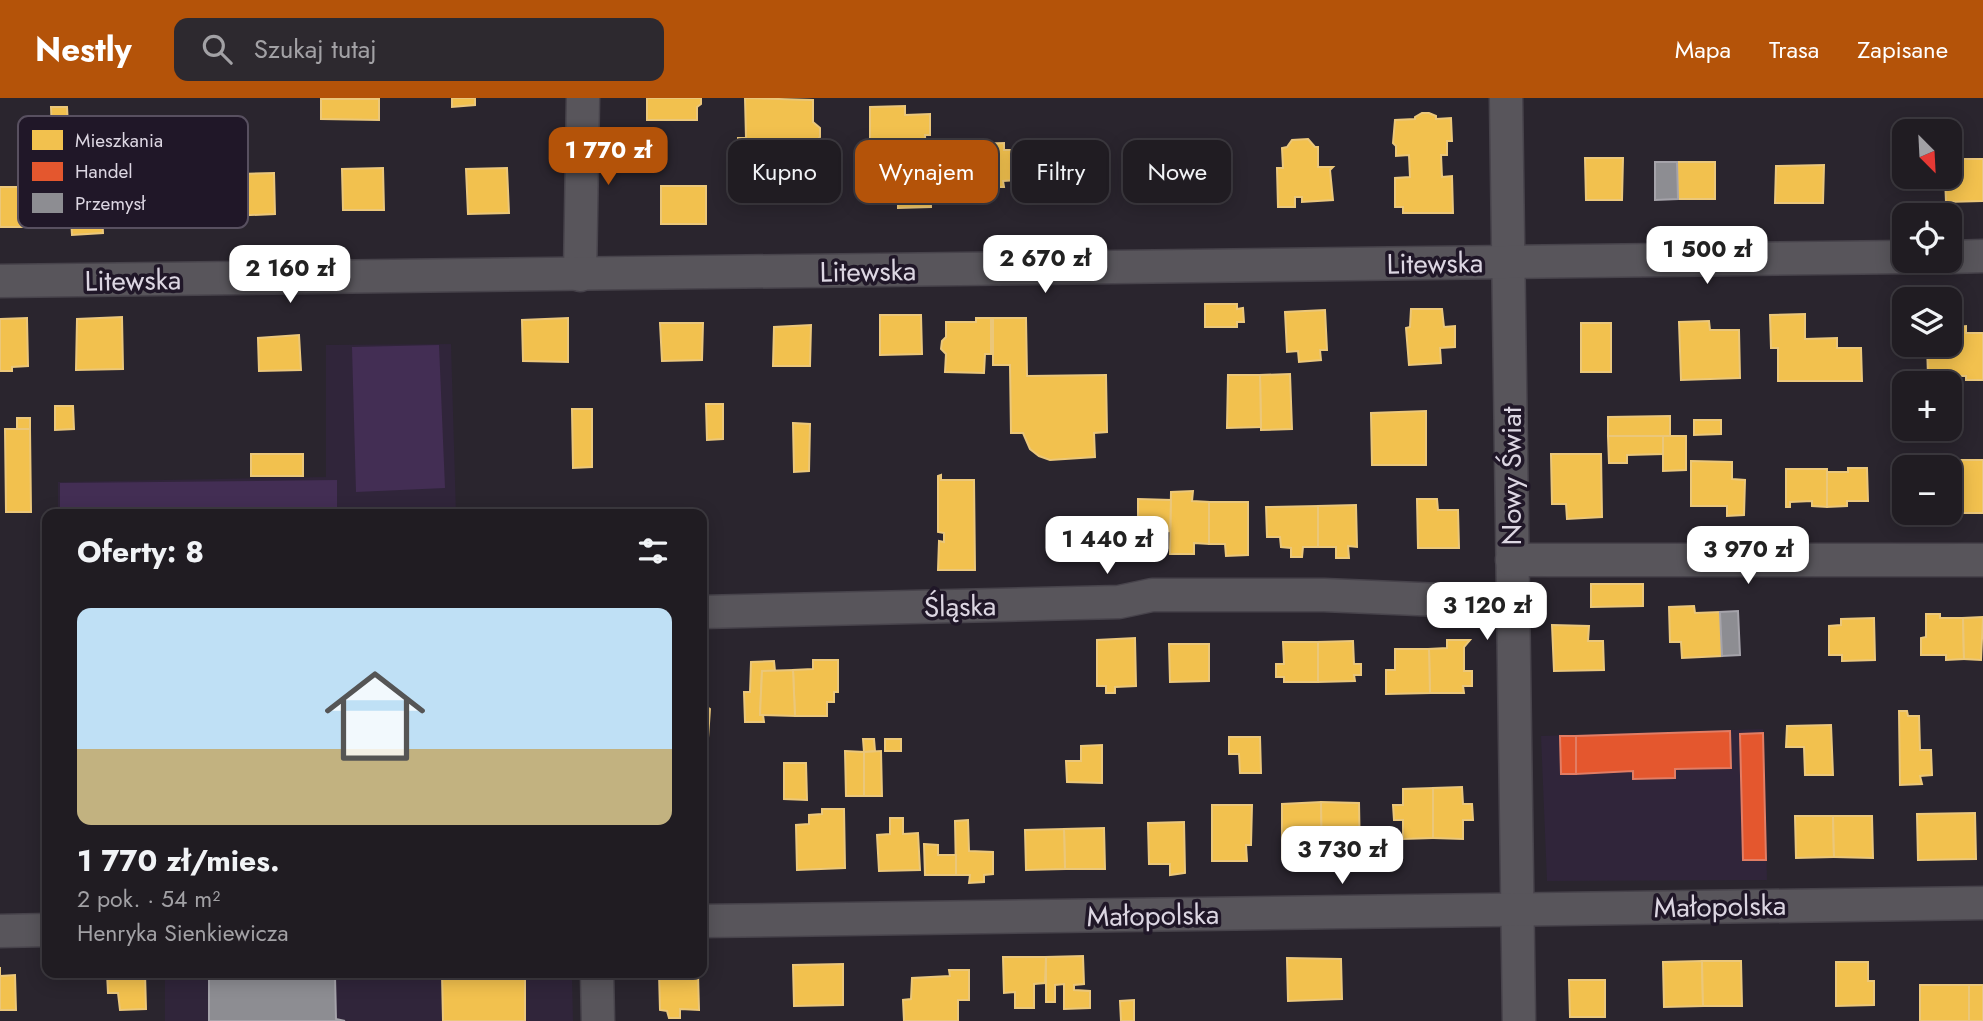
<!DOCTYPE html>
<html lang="pl">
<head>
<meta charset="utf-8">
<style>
	:root { --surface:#201c22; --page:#2d292f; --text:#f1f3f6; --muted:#a2a1a5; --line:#3d3a40; --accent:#b45309 }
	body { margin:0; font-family:Jost,sans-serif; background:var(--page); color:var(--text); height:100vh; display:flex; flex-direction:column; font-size:26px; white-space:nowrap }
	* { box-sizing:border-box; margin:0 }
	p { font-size:23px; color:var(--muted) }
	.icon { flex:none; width:38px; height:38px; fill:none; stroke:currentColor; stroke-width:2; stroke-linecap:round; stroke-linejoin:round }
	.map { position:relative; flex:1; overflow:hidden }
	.sheet { position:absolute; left:42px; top:411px; width:665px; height:469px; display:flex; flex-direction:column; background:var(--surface); border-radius:14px; box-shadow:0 4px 18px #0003,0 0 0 2px var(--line) }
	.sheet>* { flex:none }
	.hud { position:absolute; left:728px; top:42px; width:665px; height:63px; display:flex; gap:14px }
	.needle { width:46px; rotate:156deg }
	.tools { position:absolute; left:1892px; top:21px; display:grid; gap:14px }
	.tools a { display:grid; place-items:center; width:70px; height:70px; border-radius:14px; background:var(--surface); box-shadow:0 4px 18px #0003,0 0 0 2px var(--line); font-size:35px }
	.price { position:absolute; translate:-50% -60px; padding:0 16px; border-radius:14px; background:#fff; color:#222; font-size:23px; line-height:46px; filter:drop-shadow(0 2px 4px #0008) }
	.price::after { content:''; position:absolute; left:50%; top:42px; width:21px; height:16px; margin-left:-10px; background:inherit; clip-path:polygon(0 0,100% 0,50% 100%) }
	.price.on { background:var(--accent); color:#fff }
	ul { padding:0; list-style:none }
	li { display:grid; align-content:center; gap:14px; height:371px; padding:0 35px }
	li span { display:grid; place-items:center; height:217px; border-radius:14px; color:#555 }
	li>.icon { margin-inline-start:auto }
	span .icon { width:126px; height:126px; fill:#fffc; stroke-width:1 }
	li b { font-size:30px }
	h2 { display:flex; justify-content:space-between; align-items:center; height:84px; padding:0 35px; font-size:30px }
	.tag { padding:0 24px; border-radius:14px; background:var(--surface); box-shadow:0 4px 18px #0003,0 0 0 2px var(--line); font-size:24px; line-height:63px }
	.tag.on { background:var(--accent); color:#fff }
	header { display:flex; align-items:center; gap:42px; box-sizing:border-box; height:98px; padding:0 35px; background:var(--accent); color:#fff }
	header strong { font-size:33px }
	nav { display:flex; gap:38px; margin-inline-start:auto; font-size:24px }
	.search { width:490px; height:63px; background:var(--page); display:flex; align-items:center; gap:18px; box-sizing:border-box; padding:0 24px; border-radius:14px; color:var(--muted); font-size:26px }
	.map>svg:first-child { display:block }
</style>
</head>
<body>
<header>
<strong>Nestly</strong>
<div class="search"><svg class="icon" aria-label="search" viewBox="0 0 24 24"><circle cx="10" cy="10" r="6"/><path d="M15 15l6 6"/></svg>Szukaj tutaj</div>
<nav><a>Mapa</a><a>Trasa</a><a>Zapisane</a></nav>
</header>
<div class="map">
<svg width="1983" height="923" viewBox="0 0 1983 923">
	<rect width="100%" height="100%" fill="#2a252e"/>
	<g fill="#30253a">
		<path d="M451,246L456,416H58V384L326,379V247Z"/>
		<path d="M1763,631L1767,782L1547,783L1541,638Z"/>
		<path d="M165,875H570L572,878L573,923H165Z"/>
	</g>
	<g fill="#432e54">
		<path d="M439,247L445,390L356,394L352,249Z"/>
		<path d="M337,382V416H60V385Z"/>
	</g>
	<g fill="#f2c14e" stroke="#ebc77a" stroke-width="2">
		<path d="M452,0H475V7L452,9Z"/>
		<path d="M647,0H701V6L697,9V22H647Z"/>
		<path d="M745,0L813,2V24L820,30V39L814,45V62H792V73L738,71V40H746Z"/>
		<path d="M321,1H379V22L321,21Z"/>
		<path d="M905,8V17L930,16V37H925L926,65H930L931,109L898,110V103H875L874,42L870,41V9Z"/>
		<path d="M51,9H67L70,64H53Z"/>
		<path d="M1422,15H1429L1436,18V21L1451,20L1452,43H1447V57H1441L1442,79L1452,78L1453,115H1403V109H1395V80L1410,79L1409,57L1396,58V48L1393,45L1395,22L1415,21V19Z"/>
		<path d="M1308,41L1315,49H1318V69H1333L1330,72L1333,102L1302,104V99H1295V109H1278L1277,70H1283L1282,50L1287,49L1292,42Z"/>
		<path d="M1052,43H1092L1093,58H1104V94L1090,93V88L1052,87Z"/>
		<path d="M1004,45V52H1018V82L1003,83L1004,89H973L972,46Z"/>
		<path d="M1585,60H1623L1622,102H1586Z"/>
		<path d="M1950,61H1983V103L1946,104L1945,79H1950Z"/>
		<path d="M1677,64H1715V101H1678Z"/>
		<path d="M164,65L165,76L181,75L184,127L131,130L128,67Z"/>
		<path d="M1824,67L1823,105H1775L1776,68Z"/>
		<path d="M383,70L384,112H343L342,71Z"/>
		<path d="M507,70L509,115L468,116L466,71Z"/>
		<path d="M274,75L275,116L208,119L206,77Z"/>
		<path d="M101,87L103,135L72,137L69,88Z"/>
		<rect x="661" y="88" width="45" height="38"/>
		<rect x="0" y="89" width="30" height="40"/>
		<path d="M1205,206H1237V211L1243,210L1244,224H1237V229H1205Z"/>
		<path d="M1411,211H1442L1444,229L1455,228V249L1440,250L1441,265L1409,267L1406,230L1410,229Z"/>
		<path d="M1325,212L1327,252H1320L1321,262L1299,264L1298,253L1287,254L1285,214Z"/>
		<path d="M1805,216V241L1837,240V250H1861L1862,283H1778V250H1771L1770,217Z"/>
		<path d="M880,217H921L922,256L880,257Z"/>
		<path d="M122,219L123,271L76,272L77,221Z"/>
		<path d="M27,220L28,268L12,269V273H0V221Z"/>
		<path d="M568,220V264L523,263L522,222Z"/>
		<path d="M976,220H991V256H985L984,275L945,274L946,256L941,251L942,243L946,239V224H976Z"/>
		<path d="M993,220H1026L1027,278L1106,277L1107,334L1094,335L1095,359L1050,362L1039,358L1030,351L1023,335H1011L1010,267H993Z"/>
		<path d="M1950,222L1957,229L1966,228V235H1983V282H1966V278H1928L1927,247H1950Z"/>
		<path d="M1709,223L1710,232H1739L1740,280L1681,282L1679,224Z"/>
		<path d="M660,225H703L702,262L662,263Z"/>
		<rect x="1581" y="225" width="30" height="49"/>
		<path d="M811,227L810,268H773L774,229Z"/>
		<path d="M299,237L301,272L259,273L258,240Z"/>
		<path d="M1290,276L1292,331L1261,332L1260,277Z"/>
		<path d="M1228,277H1260L1261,329L1227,330Z"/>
		<path d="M706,306H723V341L707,342Z"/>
		<path d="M55,308H73L74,331L55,332Z"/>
		<path d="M572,311H592V369L573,370Z"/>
		<path d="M1426,313V367H1372L1371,315Z"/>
		<path d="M1670,318V338H1608V319Z"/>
		<rect x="17" y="320" width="13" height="11"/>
		<path d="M1694,322H1721V336L1694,337Z"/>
		<path d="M793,325L810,326L809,373L794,374Z"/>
		<path d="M5,331H30L31,414H6Z"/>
		<path d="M1608,338H1663V356L1627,357V365H1609Z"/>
		<path d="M1663,338H1686V372L1663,373Z"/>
		<rect x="251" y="356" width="52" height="22"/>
		<path d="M1551,356H1601L1602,419L1567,421L1566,406H1552Z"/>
		<rect x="1960" y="362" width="23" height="53"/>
		<path d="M1691,363L1732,364V381L1745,382L1744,417L1727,418V408H1691Z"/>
		<path d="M1848,370H1867L1868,403H1847V408L1827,409V374H1848Z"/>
		<path d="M1786,371H1827V409L1812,408V403L1790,404V409H1786Z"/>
		<path d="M1960,376V415H1921H1950V377Z"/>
		<path d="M941,377V382H974L975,472H938L939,443L944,444V435L938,434V378Z"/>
		<path d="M1193,393L1192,403L1209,404V446L1194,445V456H1170L1171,394Z"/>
		<path d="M1138,401L1171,402L1170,433L1159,434V445L1138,444Z"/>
		<path d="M1417,401H1437L1438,412H1458L1459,450H1418Z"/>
		<path d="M1209,404H1248V457L1226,458L1225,446H1209Z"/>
		<path d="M1356,407L1357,449L1348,448L1349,460H1336V449H1318V408Z"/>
		<path d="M1318,408V449H1303L1302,459H1291V450L1281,449L1280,439H1267L1266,409Z"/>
		<path d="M1591,486H1643V508L1591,509Z"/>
		<path d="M1694,508L1695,515L1720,514L1722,558L1682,560L1681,544H1670L1669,509Z"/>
		<path d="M1926,516H1940V520H1963L1964,561L1946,562V557H1921V540L1926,539Z"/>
		<path d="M1983,519L1981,562L1964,561L1963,520Z"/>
		<path d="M1874,520L1875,562L1842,563V557H1829V528L1841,527V521Z"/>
		<path d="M1552,527L1589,528L1588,543H1603L1604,572L1554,573Z"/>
		<path d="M1135,540L1136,588L1115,589V595H1106V588H1097V542Z"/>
		<path d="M1447,542H1470L1464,549V573H1472V588H1463L1464,595H1430L1429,551L1447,550Z"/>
		<path d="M1353,543L1354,566H1361V577H1354L1355,583L1318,584V544Z"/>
		<path d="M1283,544H1318V584H1284V579H1276V566H1284Z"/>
		<path d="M1169,546H1209V583L1170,584Z"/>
		<path d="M1395,551H1429L1430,595L1386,596V572H1395Z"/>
		<path d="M813,562H838V594H834V604H827V618H795L793,572L813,571Z"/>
		<path d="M774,563L775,573H762L760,617H763L764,624H745L744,594H750L751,564Z"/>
		<path d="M793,572L795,618L760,617L762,573Z"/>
		<path d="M702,573H707V609L710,611L708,640H702Z"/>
		<path d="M1899,613H1907L1908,618H1919L1920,652H1931L1932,677L1920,678L1922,686L1900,687Z"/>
		<path d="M1831,627L1833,677H1805L1804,649H1786L1787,628Z"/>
		<path d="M1229,639H1260L1261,675H1240L1239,656H1229Z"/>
		<path d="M863,641H874L875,653L864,654Z"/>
		<rect x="885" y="641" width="16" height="12"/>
		<path d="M1102,647V685L1067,684L1066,663H1081V648Z"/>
		<path d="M845,653L864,654V698H846Z"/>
		<path d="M881,653L882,698H864V654Z"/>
		<path d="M784,665H806L807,702L784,701Z"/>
		<path d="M1462,689L1463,706H1472L1473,722H1463V741L1433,740V690Z"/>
		<path d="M1433,690V740L1403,741V722H1394L1393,707H1403V691Z"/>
		<path d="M1321,704L1322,760L1282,761V706Z"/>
		<path d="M1321,704L1359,705L1360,760H1322Z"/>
		<path d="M1212,707H1252L1251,747H1246L1247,763H1212Z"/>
		<path d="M822,711H844L845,770L797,772L796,727L809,726V717L822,716Z"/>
		<path d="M1975,715L1976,761L1918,762L1917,716Z"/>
		<path d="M1795,718H1833L1834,759L1796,760Z"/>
		<path d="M1833,718H1872L1873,760L1834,759Z"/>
		<path d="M890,720H903V736L918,735L920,772L879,773L877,737L890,736Z"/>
		<path d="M968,722L969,753L993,754V776L984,777V784L969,785L970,777H956L955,723Z"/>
		<path d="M1184,724L1185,775L1170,777V766H1149L1148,725Z"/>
		<path d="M1104,730L1105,771H1065L1064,731Z"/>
		<path d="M1064,731L1065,771L1026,772L1025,732Z"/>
		<path d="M924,746L938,747V757H956V777H925Z"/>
		<path d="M1083,858L1084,886L1074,887V892L1090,893V910L1064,911V886L1055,887V904H1046V859Z"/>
		<path d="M1003,859H1046L1045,885L1034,886V910H1015V894L1004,895Z"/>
		<path d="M1287,860L1341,861L1342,901L1288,903Z"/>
		<path d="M1702,863L1703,908L1664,909L1663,864Z"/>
		<path d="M1702,863H1741L1742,908H1703Z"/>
		<path d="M1836,864H1868V883H1874V907L1836,908Z"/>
		<path d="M843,866V907L794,908L793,867Z"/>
		<path d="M0,869V878L15,877L16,912H0Z"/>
		<path d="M949,872H969V902H958V923H904L903,902L911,901L912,880L950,878Z"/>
		<path d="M107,875H145L146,911L120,912L118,895H108Z"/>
		<path d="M525,875V923H443L442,876Z"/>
		<path d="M659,875H698L699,912L680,911V920H669L667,913L660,912Z"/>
		<path d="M1569,882H1605V919H1570Z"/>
		<rect x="1920" y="887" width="49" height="36"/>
		<rect x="1969" y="887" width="14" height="36"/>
		<path d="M1134,902V923H1121L1120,903Z"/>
	</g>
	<g fill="#e4572e" stroke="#e27d64" stroke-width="2">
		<path d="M1730,633L1731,670L1675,671V680L1633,681V673L1576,676V638Z"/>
		<path d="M1763,635L1766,762H1743L1740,636Z"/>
		<path d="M1560,638H1576V676H1561Z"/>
	</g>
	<g fill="#8d8d92" stroke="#a5a3aa" stroke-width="2">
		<path d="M1655,64H1677L1678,101L1655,102Z"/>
		<path d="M1738,513L1740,557L1722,558L1720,514Z"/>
		<path d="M335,878L336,921L345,923H209V879Z"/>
	</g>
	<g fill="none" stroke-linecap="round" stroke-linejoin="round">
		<g stroke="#47434b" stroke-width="35">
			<g id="street">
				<path d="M1506,0L1519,923"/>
				<path d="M1950,159L1983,158"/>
				<path d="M580,177L583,0"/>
				<path d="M0,183L1904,159"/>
				<path d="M1512,462H1983"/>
				<path d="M702,514L1119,504L1152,497H1324L1512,505"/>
				<path d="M702,823L1983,805"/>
				<path d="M0,833L47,832"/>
				<path d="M597,875L598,923"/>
			</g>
		</g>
		<use href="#street" stroke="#58555b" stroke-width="32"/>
	</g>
	<g text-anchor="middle" stroke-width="7" stroke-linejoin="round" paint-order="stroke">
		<g font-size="28" fill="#dcd6e2" stroke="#201728">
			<text transform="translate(1435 165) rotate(-1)" y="10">Litewska</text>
			<text transform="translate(868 173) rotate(-1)" y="10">Litewska</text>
			<text transform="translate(133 182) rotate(-1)" y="10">Litewska</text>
			<text transform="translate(1511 378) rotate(-90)" y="10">Nowy Świat</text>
			<text transform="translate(960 508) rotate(-1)" y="10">Śląska</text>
			<text transform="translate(1720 808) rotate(-1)" y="10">Małopolska</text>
			<text transform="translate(1153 817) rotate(-1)" y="10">Małopolska</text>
		</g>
	</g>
	<rect x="18" y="18" width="230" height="112" rx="10" fill="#201728" stroke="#585060" stroke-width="2"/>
	<rect x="32" y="32" width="31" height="20" fill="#f2c14e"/>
	<rect x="32" y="64" width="31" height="19" fill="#e4572e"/>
	<rect x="32" y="95" width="31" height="20" fill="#8d8d92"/>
	<g font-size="19" fill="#dcd6e2">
		<text x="75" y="49">Mieszkania</text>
		<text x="75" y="80">Handel</text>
		<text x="75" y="112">Przemysł</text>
	</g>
</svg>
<div class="tools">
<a><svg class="needle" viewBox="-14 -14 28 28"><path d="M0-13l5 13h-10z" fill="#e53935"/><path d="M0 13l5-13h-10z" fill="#a2a1a5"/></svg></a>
<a><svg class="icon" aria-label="locate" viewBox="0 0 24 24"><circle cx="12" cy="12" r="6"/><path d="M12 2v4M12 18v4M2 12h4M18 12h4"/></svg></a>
<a><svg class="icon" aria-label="layers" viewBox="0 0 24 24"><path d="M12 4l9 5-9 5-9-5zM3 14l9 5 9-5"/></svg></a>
<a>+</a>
<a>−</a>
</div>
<b class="price on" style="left:608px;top:89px">1 770 zł</b>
<b class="price" style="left:1707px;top:188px">1 500 zł</b>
<b class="price" style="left:1045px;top:197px">2 670 zł</b>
<b class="price" style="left:290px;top:207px">2 160 zł</b>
<b class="price" style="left:1107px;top:478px">1 440 zł</b>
<b class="price" style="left:1748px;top:488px">3 970 zł</b>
<b class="price" style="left:1487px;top:544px">3 120 zł</b>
<b class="price" style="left:1342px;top:788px">3 730 zł</b>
<div class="hud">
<a class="tag">Kupno</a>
<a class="tag on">Wynajem</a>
<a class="tag">Filtry</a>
<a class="tag">Nowe</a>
</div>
<section class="sheet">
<h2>Oferty: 8<svg class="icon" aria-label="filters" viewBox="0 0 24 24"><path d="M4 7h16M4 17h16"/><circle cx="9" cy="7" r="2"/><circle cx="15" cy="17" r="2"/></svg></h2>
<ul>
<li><span style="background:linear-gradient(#bfe0f5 65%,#c2b280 0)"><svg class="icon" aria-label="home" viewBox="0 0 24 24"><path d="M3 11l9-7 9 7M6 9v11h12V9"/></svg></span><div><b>1 770 zł/mies.</b><p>2 pok. · 54 m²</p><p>Henryka Sienkiewicza</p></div></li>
</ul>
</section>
</div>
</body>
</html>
